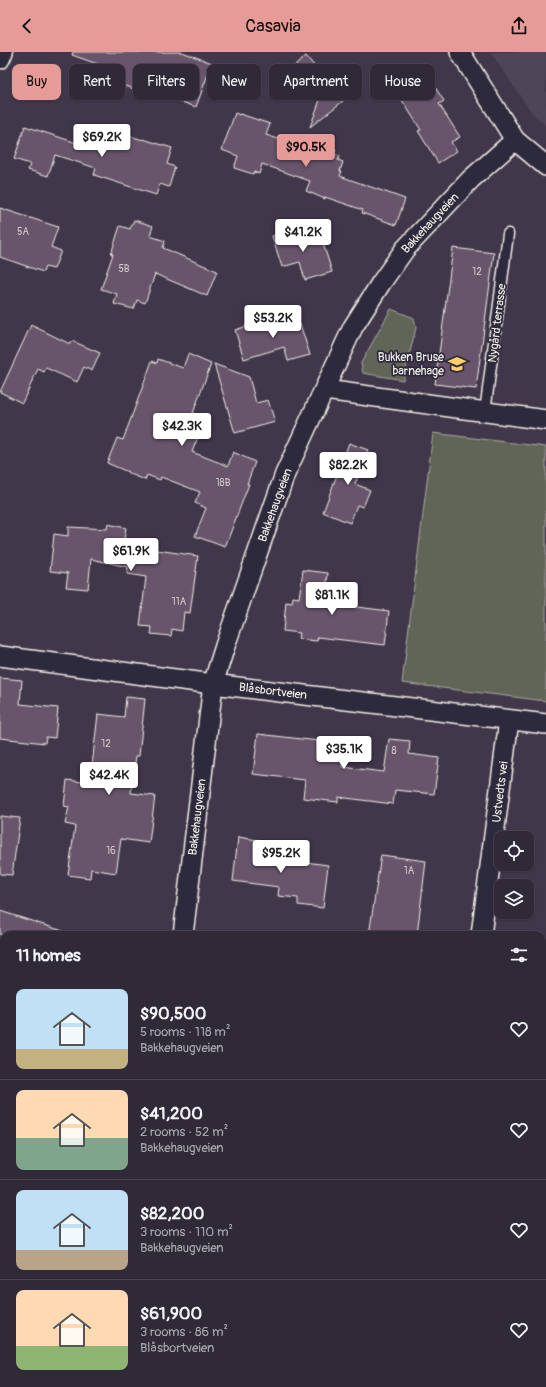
<!DOCTYPE html>
<html lang="en">
<head>
<meta charset="utf-8">
<style>
	:root { --surface:#302938; --page:#3c3543; --text:#f1f3f6; --muted:#a8a6ae; --line:#4b4553; --accent:#e69b98 }
	body { margin:0; font-family:Pangolin,sans-serif; background:var(--page); color:var(--text); height:100vh; display:flex; flex-direction:column; font-size:15px; white-space:nowrap }
	* { box-sizing:border-box; margin:0 }
	p { font-size:13px; color:var(--muted) }
	.icon { flex:none; width:22px; height:22px; fill:none; stroke:currentColor; stroke-width:2; stroke-linecap:round; stroke-linejoin:round }
	.map { position:relative; flex:1; overflow:hidden }
	.details { position:absolute; left:0px; top:879px; width:546px; height:456px; display:flex; flex-direction:column; background:var(--surface); border-radius:12px 12px 0 0; box-shadow:0 1px 3px #0004,0 0 0 1px var(--line) }
	.details>* { flex:none }
	.guide { position:absolute; left:12px; top:12px; width:522px; height:36px; display:flex; gap:8px }
	.fabs { position:absolute; left:494px; top:779px; display:grid; gap:8px }
	.fabs a { display:grid; place-items:center; width:40px; height:40px; border-radius:8px; background:var(--surface); box-shadow:0 1px 3px #0004,0 0 0 1px var(--line); font-size:20px }
	.price { position:absolute; translate:-50% -34px; padding:0 9px; border-radius:4px; background:#fff; color:#222; font-size:13px; line-height:26px; filter:drop-shadow(0 1px 2px #0008) }
	.price::after { content:''; position:absolute; left:50%; top:24px; width:12px; height:9px; margin-left:-6px; background:inherit; clip-path:polygon(0 0,100% 0,50% 100%) }
	.price.on { background:var(--accent); color:#111 }
	ul { padding:0; list-style:none }
	li { display:flex; align-items:center; gap:12px; height:100px; padding:0 16px }
	li+li { border-top:1px solid var(--line) }
	li span { display:grid; place-items:center; flex:none; width:112px; height:80px; border-radius:8px; color:#555 }
	li>.icon { margin-inline-start:auto }
	span .icon { width:48px; height:48px; fill:#fffc; stroke-width:1 }
	li b { font-size:17px }
	h2 { display:flex; justify-content:space-between; align-items:center; height:48px; padding:0 16px; font-size:17px }
	.tag { padding:0 14px; border-radius:8px; background:var(--surface); box-shadow:0 1px 3px #0004,0 0 0 1px var(--line); font-size:14px; line-height:36px }
	.tag.on { background:var(--accent); color:#111 }
	header { display:flex; justify-content:space-between; align-items:center; height:52px; padding:0 16px; background:var(--accent); color:#111; font-size:18px; font-weight:600 }
	.map>svg:first-child { display:block }
</style>
</head>
<body>
<header><svg class="icon" aria-label="back" viewBox="0 0 24 24"><path d="M15 5l-7 7 7 7"/></svg>Casavia<svg class="icon" aria-label="share" viewBox="0 0 24 24"><path d="M12 15V3M7 8l5-5 5 5M5 13v7h14v-7"/></svg></header>
<div class="map">
<svg width="546" height="1335" viewBox="0 0 546 1335">
	<rect width="100%" height="100%" fill="#40374b"/>
	<filter id="ink" filterUnits="userSpaceOnUse"><feTurbulence type="fractalNoise" baseFrequency=".025" numOctaves="2"/><feDisplacementMap in="SourceGraphic" scale="8" xChannelSelector="R" yChannelSelector="G"/><feConvolveMatrix kernelMatrix="1 2 1 2 8 2 1 2 1" color-interpolation-filters="sRGB"/></filter>
	<g filter="url(#ink)">
		<path fill="#4f4458" d="M490,0H546V74L532,61Z"/>
		<g fill="#606558" stroke="#aaaba0">
			<path d="M391,257L414,266L416,276L403,328L363,321L361,311Z"/>
			<path d="M433,381L546,395V649L402,631Z"/>
			<path d="M4,1288V1331H220L219,1335H0V1294Z"/>
		</g>
		<g fill="#68556c" stroke="#f4f1e8">
			<path d="M73,0H182L212,11L196,55L138,35L137,38L116,31L120,20L72,3Z"/>
			<path d="M306,4L321,22L289,48L275,31Z"/>
			<path d="M415,22L417,26L420,24L427,35L433,32L444,49L439,52L460,85L451,90L457,99L438,111L418,79L421,78L393,34Z"/>
			<path d="M327,29L343,49L310,75Z"/>
			<path d="M235,61L240,63V62L270,72L266,83L303,95L306,86L336,98L334,102L340,104L338,108L343,110L340,119H342L340,124L405,147L396,173L362,161L363,158L325,145V147L306,139L310,129L262,112L259,122L254,120L253,122L234,116L238,104L222,98Z"/>
			<path d="M25,74L92,96V93L102,96L108,77L143,88V87L172,96L167,112L175,115L169,135L160,132L156,143L94,123L96,116L55,103L48,124L28,118L30,112L14,107Z"/>
			<path d="M0,156L58,175L51,195L61,199L54,217L45,215L43,220L0,205Z"/>
			<path d="M134,168L153,174L150,184L165,189L163,196L217,219L207,244L155,222L145,251L137,248L134,257L114,252L117,242L101,237L113,202H111L120,174L130,177Z"/>
			<path d="M295,177L298,186L315,181L319,192L323,191L332,220L305,228L300,210L282,215L272,184Z"/>
			<path d="M453,196L494,201L476,337L435,332Z"/>
			<path d="M283,263L287,276L300,272L310,303L288,309L284,295L244,307L235,278Z"/>
			<path d="M31,273L70,292L72,289L100,301L92,319L84,315L77,330L46,316L44,320L38,317L22,351L0,340Z"/>
			<path d="M188,302L211,312L186,380L198,385L192,400L228,414L233,400L255,410L247,432H249L225,495L195,484L206,456L195,451L200,440L161,425L160,428L147,423L145,428L128,421V420L107,411L117,386L123,388L152,309L157,311L158,307L183,316Z"/>
			<path d="M214,312L249,325L256,351L268,348L275,370L235,381Z"/>
			<path d="M349,391L368,398L355,432L370,438L363,455L357,453L350,471L323,460Z"/>
			<path d="M108,472L126,476L123,493L198,504L190,561L184,560L182,579L172,577L171,584L151,582L152,575L140,574L146,525L127,522L128,515L91,507L88,537L66,535L68,521L50,519L54,482L68,484V475L107,477Z"/>
			<path d="M303,518L328,521L325,551L389,559L385,593L318,585L317,589L298,587L299,581L283,579L286,550L292,551L293,545L299,546Z"/>
			<path d="M0,626L22,628L20,652L58,656L55,686L46,685L45,691L0,686Z"/>
			<path d="M126,645L145,647L139,704H136L131,741L155,744L149,791L121,787L116,821L91,817L90,826L68,823L75,774L65,772L69,755L64,754L67,728L83,730L84,721L91,722L98,662L124,665Z"/>
			<path d="M258,682L345,692L342,715L384,720L389,687L410,689L409,702L439,706L434,742L395,738L393,752L338,745V750L303,746L305,728L253,722Z"/>
			<path d="M0,764L20,766L12,823L0,822Z"/>
			<path d="M238,785L264,789L263,800H268L267,805L328,813L323,856L298,853V846L278,844L279,835L233,829Z"/>
			<path d="M381,803L426,809L417,883H369Z"/>
			<path d="M0,859L63,879L62,883H0Z"/>
		</g>
		<g fill="none" stroke-linecap="round" stroke-linejoin="round">
			<g stroke="#f4f1e8" stroke-width="13">
				<path id="lane" d="M485,360L508,182"/>
			</g>
			<g stroke="#f4f1e8" stroke-width="22">
				<g id="street">
					<path d="M460,0L515,88L546,114"/>
					<path d="M0,7L3,0"/>
					<path d="M325,338L546,368"/>
					<path d="M0,604L213,632L546,672"/>
					<path d="M183,883L213,632L225,594L285,422L353,275L381,231L405,197L471,127L515,88"/>
					<path d="M481,883L509,668"/>
					<path d="M0,1250L4,1245"/>
					<path d="M542,1277L546,1279"/>
					<path d="M351,1335L354,1331"/>
				</g>
			</g>
			<use href="#lane" stroke="#2f2a3d" stroke-width="10"/>
			<use href="#street" stroke="#2f2a3d" stroke-width="19"/>
		</g>
	</g>
	<defs>
		<g id="school-bare" transform="scale(1.38)"><path d="M0-5L7-2L0 1L-7-2ZM-4 1L0 2.5L4 1V4Q0 6-4 4Z" fill="#ffd166" stroke="#2f2a3d" stroke-width="2.5" paint-order="stroke"/></g>
	</defs>
	<g fill-rule="evenodd">
		<use href="#school-bare" x="457" y="312"/>
	</g>
	<g text-anchor="middle" stroke-width="3.5" stroke-linejoin="round" paint-order="stroke">
		<g font-size="10" fill="#d1cac9">
			<text x="23" y="183">5A</text>
			<text x="124" y="220">5B</text>
			<text x="477" y="223">12</text>
			<text x="223" y="434">18B</text>
			<text x="179" y="553">11A</text>
			<text x="106" y="695">12</text>
			<text x="394" y="702">8</text>
			<text x="111" y="802">16</text>
			<text x="409" y="822">1A</text>
		</g>
		<g font-size="12" fill="#f4f1e8" stroke="#2f2a3d">
			<text transform="translate(430 171) rotate(-47)" y="4">Bakkehaugveien</text>
			<text transform="translate(497 271) rotate(-83)" y="4">Nygård terrasse</text>
			<text transform="translate(275 453) rotate(-70)" y="4">Bakkehaugveien</text>
			<text transform="translate(273 639) rotate(7)" y="4">Blåsbortveien</text>
			<text transform="translate(500 740) rotate(-83)" y="4">Ustvedts vei</text>
			<text transform="translate(197 765) rotate(-83)" y="4">Bakkehaugveien</text>
		</g>
		<g font-size="12" fill="#f4f1e8" stroke="#2f2a3d" text-anchor="end">
			<text x="444" y="309">Bukken Bruse<tspan x="444" dy="14">barnehage</tspan></text>
		</g>
	</g>
</svg>
<div class="fabs">
<a><svg class="icon" aria-label="locate" viewBox="0 0 24 24"><circle cx="12" cy="12" r="6"/><path d="M12 2v4M12 18v4M2 12h4M18 12h4"/></svg></a>
<a><svg class="icon" aria-label="layers" viewBox="0 0 24 24"><path d="M12 4l9 5-9 5-9-5zM3 14l9 5 9-5"/></svg></a>
</div>
<b class="price" style="left:102px;top:106px">$69.2K</b>
<b class="price on" style="left:306px;top:116px">$90.5K</b>
<b class="price" style="left:303px;top:201px">$41.2K</b>
<b class="price" style="left:273px;top:287px">$53.2K</b>
<b class="price" style="left:182px;top:395px">$42.3K</b>
<b class="price" style="left:348px;top:434px">$82.2K</b>
<b class="price" style="left:131px;top:520px">$61.9K</b>
<b class="price" style="left:332px;top:564px">$81.1K</b>
<b class="price" style="left:344px;top:718px">$35.1K</b>
<b class="price" style="left:109px;top:744px">$42.4K</b>
<b class="price" style="left:281px;top:822px">$95.2K</b>
<div class="guide">
<a class="tag on">Buy</a>
<a class="tag">Rent</a>
<a class="tag">Filters</a>
<a class="tag">New</a>
<a class="tag">Apartment</a>
<a class="tag">House</a>
</div>
<section class="details">
<h2>11 homes<svg class="icon" aria-label="filters" viewBox="0 0 24 24"><path d="M4 7h16M4 17h16"/><circle cx="9" cy="7" r="2"/><circle cx="15" cy="17" r="2"/></svg></h2>
<ul>
<li><span style="background:linear-gradient(#bfe0f5 75%,#c2b280 0)"><svg class="icon" aria-label="home" viewBox="0 0 24 24"><path d="M3 11l9-7 9 7M6 9v11h12V9"/></svg></span><div><b>$90,500</b><p>5 rooms · 118 m²</p><p>Bakkehaugveien</p></div><svg class="icon" aria-label="heart" viewBox="0 0 24 24"><path d="M12 20l-8-8c-3-5 5-10 8-4 3-6 11-1 8 4z"/></svg></li>
<li><span style="background:linear-gradient(#ffd9b3 60%,#7fa58c 0)"><svg class="icon" aria-label="home" viewBox="0 0 24 24"><path d="M3 11l9-7 9 7M6 9v11h12V9"/></svg></span><div><b>$41,200</b><p>2 rooms · 52 m²</p><p>Bakkehaugveien</p></div><svg class="icon" aria-label="heart" viewBox="0 0 24 24"><path d="M12 20l-8-8c-3-5 5-10 8-4 3-6 11-1 8 4z"/></svg></li>
<li><span style="background:linear-gradient(#bfe0f5 75%,#b9a48a 0)"><svg class="icon" aria-label="home" viewBox="0 0 24 24"><path d="M3 11l9-7 9 7M6 9v11h12V9"/></svg></span><div><b>$82,200</b><p>3 rooms · 110 m²</p><p>Bakkehaugveien</p></div><svg class="icon" aria-label="heart" viewBox="0 0 24 24"><path d="M12 20l-8-8c-3-5 5-10 8-4 3-6 11-1 8 4z"/></svg></li>
<li><span style="background:linear-gradient(#ffd9b3 70%,#8fb573 0)"><svg class="icon" aria-label="home" viewBox="0 0 24 24"><path d="M3 11l9-7 9 7M6 9v11h12V9"/></svg></span><div><b>$61,900</b><p>3 rooms · 86 m²</p><p>Blåsbortveien</p></div><svg class="icon" aria-label="heart" viewBox="0 0 24 24"><path d="M12 20l-8-8c-3-5 5-10 8-4 3-6 11-1 8 4z"/></svg></li>
</ul>
</section>
</div>
</body>
</html>
